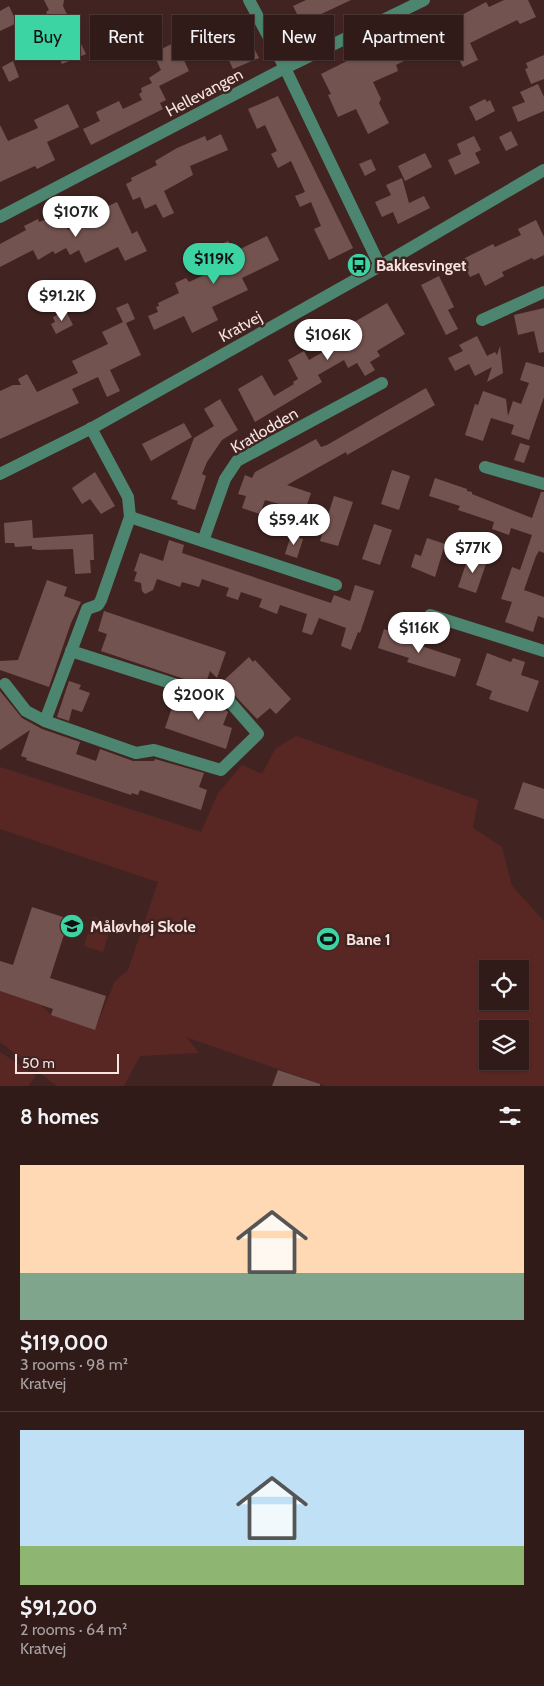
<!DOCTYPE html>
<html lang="en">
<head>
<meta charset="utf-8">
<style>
	:root { --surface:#311b19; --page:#3d2826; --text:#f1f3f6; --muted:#a8a1a2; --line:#4c3938; --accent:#3dd4a3 }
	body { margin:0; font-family:Cabin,sans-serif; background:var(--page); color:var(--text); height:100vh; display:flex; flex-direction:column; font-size:19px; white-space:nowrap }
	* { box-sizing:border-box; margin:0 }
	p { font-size:16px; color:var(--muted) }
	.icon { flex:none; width:28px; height:28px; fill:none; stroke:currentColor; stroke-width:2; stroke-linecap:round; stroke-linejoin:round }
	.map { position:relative; height:1086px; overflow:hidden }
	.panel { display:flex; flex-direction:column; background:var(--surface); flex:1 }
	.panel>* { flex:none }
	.top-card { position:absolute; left:15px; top:15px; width:515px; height:45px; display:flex; gap:10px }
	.tools { position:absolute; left:479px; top:960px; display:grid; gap:10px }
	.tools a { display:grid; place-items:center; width:50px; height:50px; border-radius:0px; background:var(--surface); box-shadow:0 1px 4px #0004,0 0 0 1px var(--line); font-size:25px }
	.scale { position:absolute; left:15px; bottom:12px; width:104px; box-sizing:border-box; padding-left:5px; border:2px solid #f7e3e0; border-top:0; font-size:14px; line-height:18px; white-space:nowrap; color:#f7e3e0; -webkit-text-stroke:4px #412421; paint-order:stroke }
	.price { position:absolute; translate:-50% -42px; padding:0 11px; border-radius:18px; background:#fff; color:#222; font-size:16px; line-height:32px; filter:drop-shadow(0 1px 2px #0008) }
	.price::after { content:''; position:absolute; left:50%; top:30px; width:15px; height:11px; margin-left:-8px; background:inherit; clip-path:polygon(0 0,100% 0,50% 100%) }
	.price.selected { background:var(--accent); color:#111 }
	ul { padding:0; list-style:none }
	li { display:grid; align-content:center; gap:10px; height:265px; padding:0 20px }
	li+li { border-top:1px solid var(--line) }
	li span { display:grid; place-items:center; height:155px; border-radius:0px; color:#555 }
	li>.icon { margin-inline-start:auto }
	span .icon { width:90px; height:90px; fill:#fffc; stroke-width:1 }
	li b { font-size:21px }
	h2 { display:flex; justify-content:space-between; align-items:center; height:60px; padding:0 20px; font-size:21px }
	.pill { padding:0 18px; border-radius:0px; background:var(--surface); box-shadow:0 1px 4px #0004,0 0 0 1px var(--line); font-size:18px; line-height:45px }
	.pill.selected { background:var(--accent); color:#111 }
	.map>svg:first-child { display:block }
</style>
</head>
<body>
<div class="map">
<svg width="544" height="1086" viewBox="0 0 544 1086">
	<rect width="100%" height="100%" fill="#412421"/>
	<g fill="#592723" fill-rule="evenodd">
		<path d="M296,736L478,800L473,828L502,847L512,886L544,921V1086H326L186,1037L199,1053L140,1056L124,1086H57L0,1042V991L41,1005L51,1015L95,1029L115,981L128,970L158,882L0,829V767L201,832L218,793L242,765L262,774L276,748ZM488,969H520V1001H488ZM488,1029H520V1061H488Z"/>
		<path d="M93,917L112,923L103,952L84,946Z"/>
		<path d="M0,1052L36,1076L28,1086H0Z"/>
	</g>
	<g fill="#73534f">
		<path d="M44,0H64L63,6L86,54L62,64L52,43L59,38L46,12L49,10Z"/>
		<path d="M306,0H351L317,16L322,28L307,35L304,28L298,30L293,19L298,16L293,6Z"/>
		<path d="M504,0H528L536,17L520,24L517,20L470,43L478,60L463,67L454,51L444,56L432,31L486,2L489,7Z"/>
		<path d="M9,6L17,23L0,31V11Z"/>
		<path d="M416,29L423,44L403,54L406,60L396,65L398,71L373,82L381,99L379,103L389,123L368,134L356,109L338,117L328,95L331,94L321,74L363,53L366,58L398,44L395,39Z"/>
		<path d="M249,38L259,58L233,69L224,50Z"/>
		<path d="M180,40L187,54L182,56L189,71L159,86L166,100L160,103L163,109L91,145L83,129L100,121L96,112L119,101L123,109L142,100L139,94L142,92L141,88L152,83L149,78L161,70L153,53Z"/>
		<path d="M544,55V79L531,84L525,69L528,68L526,63Z"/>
		<path d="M13,61L19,77L9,82L2,67Z"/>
		<path d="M538,84L544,97V111L518,122L512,107L525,102L520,92Z"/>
		<path d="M278,96L353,248L329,260L314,229L321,226L311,202L300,207L295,196L305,192L291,161L278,168L271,154L277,151L265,125L257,129L248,109Z"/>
		<path d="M485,99L487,102L490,100L495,111L476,121L469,107Z"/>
		<path d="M68,104L79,127L47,142L55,160L37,169L35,166L0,182V125L8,141L38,128L34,120Z"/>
		<path d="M511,131L518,145L506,151L499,137Z"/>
		<path d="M221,134L228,150L190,166L193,175L164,191L174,213L163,218L156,204L145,209L140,197L133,200L126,184L132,181L131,178L157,165L155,161L177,148L205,136L207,141Z"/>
		<path d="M474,136L481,150L475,153L480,163L455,175L448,160L461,154L457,144Z"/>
		<path d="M425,153L432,167L405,181L398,166Z"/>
		<path d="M371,159L376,170L365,176L359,164Z"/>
		<path d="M402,178L409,203L424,196L430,208L398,224L393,212L382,217L375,202L391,195L386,185Z"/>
		<path d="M117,202L132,234L137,231L147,251L125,261L118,247L85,263L79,250L70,255L66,248L55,254L53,251L38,260L33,250L0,267V244L26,230L24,226L38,219L39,222L60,214L68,230L90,220L88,215Z"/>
		<path d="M536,220L544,237V255L534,260L532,258L502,272L504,276L485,286L479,273L470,277L461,260L493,244L495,247L521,235L518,229Z"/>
		<path d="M267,236L279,260L242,278L248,290L212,307L218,320L192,333L184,316L154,330L148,316L158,312L156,307L159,306L158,303L179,293L175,283L186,278L189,282L217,269L208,250L228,241L236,251Z"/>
		<path d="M439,276L454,307L448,310L458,329L446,335L421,285Z"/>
		<path d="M128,303L135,319L126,323L141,355L110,370L120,391L107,397L98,377L72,389L79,403L0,439V391L13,385H21L18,379L27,374L37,392L78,373L72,361L108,344L102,332L123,322L116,308Z"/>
		<path d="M387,303L405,334L377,351L380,356L370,362L375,370L365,376L357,363L348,368L344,360L318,375L322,382L255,422L238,389L262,375L274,396L294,384L293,382L298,379L288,360L304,351L309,360L335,345L330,336Z"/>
		<path d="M544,308V352L539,353L534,331L518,335L514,315Z"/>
		<path d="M66,311L73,325L56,334L51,324L55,322L53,317Z"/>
		<path d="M477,336L487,356L495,352L497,355L500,346L503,373L487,382L492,367L475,376L469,364L455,371L448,358L463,351L459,345Z"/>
		<path d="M526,362L544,367V397L529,440L511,434L514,425L491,418L483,441L465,435L475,404L478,405L483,391L506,399L508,416L513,401L521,404L529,383L520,380Z"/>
		<path d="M426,388L435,405L347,455L346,452L287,485L311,493L299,528L281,522L286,506L265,500L260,514L242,508L246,496L238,494L245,475L252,478L255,472L316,439L321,447L327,445Z"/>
		<path d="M220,399L238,430L222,440L207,462L202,474L206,476L195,510L177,504L178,501L171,499L194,438L214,426L204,409Z"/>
		<path d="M184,423L192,437L151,461L142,444Z"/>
		<path d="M520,443L530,446L524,463L514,460Z"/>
		<path d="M392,470L410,476L399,510L381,504Z"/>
		<path d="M95,472L115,506L101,514L90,499L82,504L72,488Z"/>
		<path d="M435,478L467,489V491L472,492V494L532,518L541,492H544V553L539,551L536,556L524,590L544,597V618L538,616L533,632L505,622L512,602L501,599L512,567L520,570L532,535L511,528L509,535L492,529L494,522L458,510L460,506L429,496Z"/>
		<path d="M334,496L353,502L338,546L320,541Z"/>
		<path d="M32,520L33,538L93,534L94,560H90L91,573L75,574L73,549L38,550L32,549V546L15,547L14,543H5L4,523Z"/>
		<path d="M374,524L392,530L380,565L362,559Z"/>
		<path d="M291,535L303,539L297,558L285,554Z"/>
		<path d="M427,538L445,544L435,577L411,567L415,554L421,556Z"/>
		<path d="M169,540L184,545L182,553L331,603L334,595L350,601L355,585L374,591L360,633L358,632L351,650L341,646L346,628L319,618L312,635L302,632L307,614L280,605L277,614L259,607L262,599L241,592L238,600L226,596L229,588L202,579L199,587L182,582L180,587L157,579L153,590L145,594L142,591L141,583L134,581L137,572L134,571L140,553L163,561Z"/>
		<path d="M469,555L487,561L476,593L458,587Z"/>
		<path d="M47,580L67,587L64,596L81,602L71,623L49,687L0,670V661L18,660Z"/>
		<path d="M104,611L226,652L217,678L210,671L205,686L101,651L107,634L98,631Z"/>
		<path d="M384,629L416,640L415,644L461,659L455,677L407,662L409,658L378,648Z"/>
		<path d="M487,653L511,662L513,658L525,662L521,675L539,681L528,712L489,699L492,691L476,685Z"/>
		<path d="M249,657L253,662L255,660L291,699L276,714L270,708L257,719L222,682Z"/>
		<path d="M69,681L81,685L79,689L90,693L82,712L72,709L69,721L57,717Z"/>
		<path d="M0,691L22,718L42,729L80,742L76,754L96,761L100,749L133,761H154L155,759L204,773L199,787L207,790L201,810L140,790L138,795L132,793L131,795L26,760L27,758L21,756L30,730L0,750Z"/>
		<path d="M177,693L225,709L228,712L223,725L232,728L226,749L165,728Z"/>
		<path d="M523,782L544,789V819L514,809Z"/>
		<path d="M32,907L69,919L50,978L106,996L95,1030L51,1015L53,1009L0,991V961L13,965Z"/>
		<path d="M278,1070L320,1084V1086H272Z"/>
	</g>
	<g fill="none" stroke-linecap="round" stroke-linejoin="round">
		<g stroke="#4d8670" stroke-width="12">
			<path d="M249,0L285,68L380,266"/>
			<path d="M0,217L285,68L424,0"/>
			<path d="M482,320L544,292"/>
			<path d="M485,467L544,484"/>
			<path d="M0,474L94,427L380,266L544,170"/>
			<path d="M130,517L336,585"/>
			<path d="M203,541L225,479L237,461L382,383"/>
			<path d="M430,615L544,651"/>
			<path d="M5,684L26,711L45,721L136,753L154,750L221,770L258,734L230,702L71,651"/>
			<path d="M45,721L87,609L98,605L101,600L130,517L128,497L91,428"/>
		</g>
	</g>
	<defs>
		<g id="bus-disc" transform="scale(1.25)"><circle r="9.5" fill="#3dd4a3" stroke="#412421"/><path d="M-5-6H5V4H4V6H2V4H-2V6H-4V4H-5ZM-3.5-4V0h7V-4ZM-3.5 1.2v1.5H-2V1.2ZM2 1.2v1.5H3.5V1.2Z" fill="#111"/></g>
		<g id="school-disc" transform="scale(1.25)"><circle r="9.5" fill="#3dd4a3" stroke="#412421"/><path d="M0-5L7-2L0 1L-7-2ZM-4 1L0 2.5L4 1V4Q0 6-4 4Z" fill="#111"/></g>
		<g id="stadium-disc" transform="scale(1.25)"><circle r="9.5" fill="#3dd4a3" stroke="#412421"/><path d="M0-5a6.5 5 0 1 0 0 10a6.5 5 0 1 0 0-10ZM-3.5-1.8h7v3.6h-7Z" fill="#111"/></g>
	</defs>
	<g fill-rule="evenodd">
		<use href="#bus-disc" x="359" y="265"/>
		<use href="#school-disc" x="72" y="926"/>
		<use href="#stadium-disc" x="328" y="939"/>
	</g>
	<g text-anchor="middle" stroke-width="5" stroke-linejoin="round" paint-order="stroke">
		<g font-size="16" fill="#f7e3e0" stroke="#412421">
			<text transform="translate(204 92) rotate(-28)" y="6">Hellevangen</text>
			<text transform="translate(240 326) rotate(-29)" y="6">Kratvej</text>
			<text transform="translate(264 430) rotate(-30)" y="6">Kratlodden</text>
		</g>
		<g font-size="16" font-weight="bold" fill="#f7e3e0" stroke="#412421" text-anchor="start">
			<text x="376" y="271">Bakkesvinget</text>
			<text x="90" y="932">Måløvhøj Skole</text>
			<text x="346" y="945">Bane 1</text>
		</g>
	</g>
</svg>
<div class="tools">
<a><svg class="icon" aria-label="locate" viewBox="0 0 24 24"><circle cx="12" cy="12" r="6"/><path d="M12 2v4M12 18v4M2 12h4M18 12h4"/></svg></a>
<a><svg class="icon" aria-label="layers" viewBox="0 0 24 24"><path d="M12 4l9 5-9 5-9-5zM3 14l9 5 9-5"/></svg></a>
</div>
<div class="scale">50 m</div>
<b class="price" style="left:76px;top:238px">$107K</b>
<b class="price selected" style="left:214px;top:285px">$119K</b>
<b class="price" style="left:62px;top:322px">$91.2K</b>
<b class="price" style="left:328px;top:361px">$106K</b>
<b class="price" style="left:294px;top:546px">$59.4K</b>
<b class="price" style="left:473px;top:574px">$77K</b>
<b class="price" style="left:419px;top:654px">$116K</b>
<b class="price" style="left:199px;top:721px">$200K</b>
<div class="top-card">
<a class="pill selected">Buy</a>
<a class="pill">Rent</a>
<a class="pill">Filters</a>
<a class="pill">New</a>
<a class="pill">Apartment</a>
</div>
</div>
<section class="panel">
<h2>8 homes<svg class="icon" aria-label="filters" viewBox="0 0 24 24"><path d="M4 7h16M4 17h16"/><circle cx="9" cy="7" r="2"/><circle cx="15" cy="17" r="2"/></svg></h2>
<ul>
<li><span style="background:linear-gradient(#ffd9b3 70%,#7fa58c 0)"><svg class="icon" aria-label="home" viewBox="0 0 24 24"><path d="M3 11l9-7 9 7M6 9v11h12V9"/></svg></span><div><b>$119,000</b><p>3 rooms · 98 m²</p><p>Kratvej</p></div></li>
<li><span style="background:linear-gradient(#bfe0f5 75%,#8fb573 0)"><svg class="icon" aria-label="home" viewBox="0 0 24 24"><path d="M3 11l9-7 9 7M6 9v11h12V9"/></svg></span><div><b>$91,200</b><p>2 rooms · 64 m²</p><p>Kratvej</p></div></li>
</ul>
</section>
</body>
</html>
